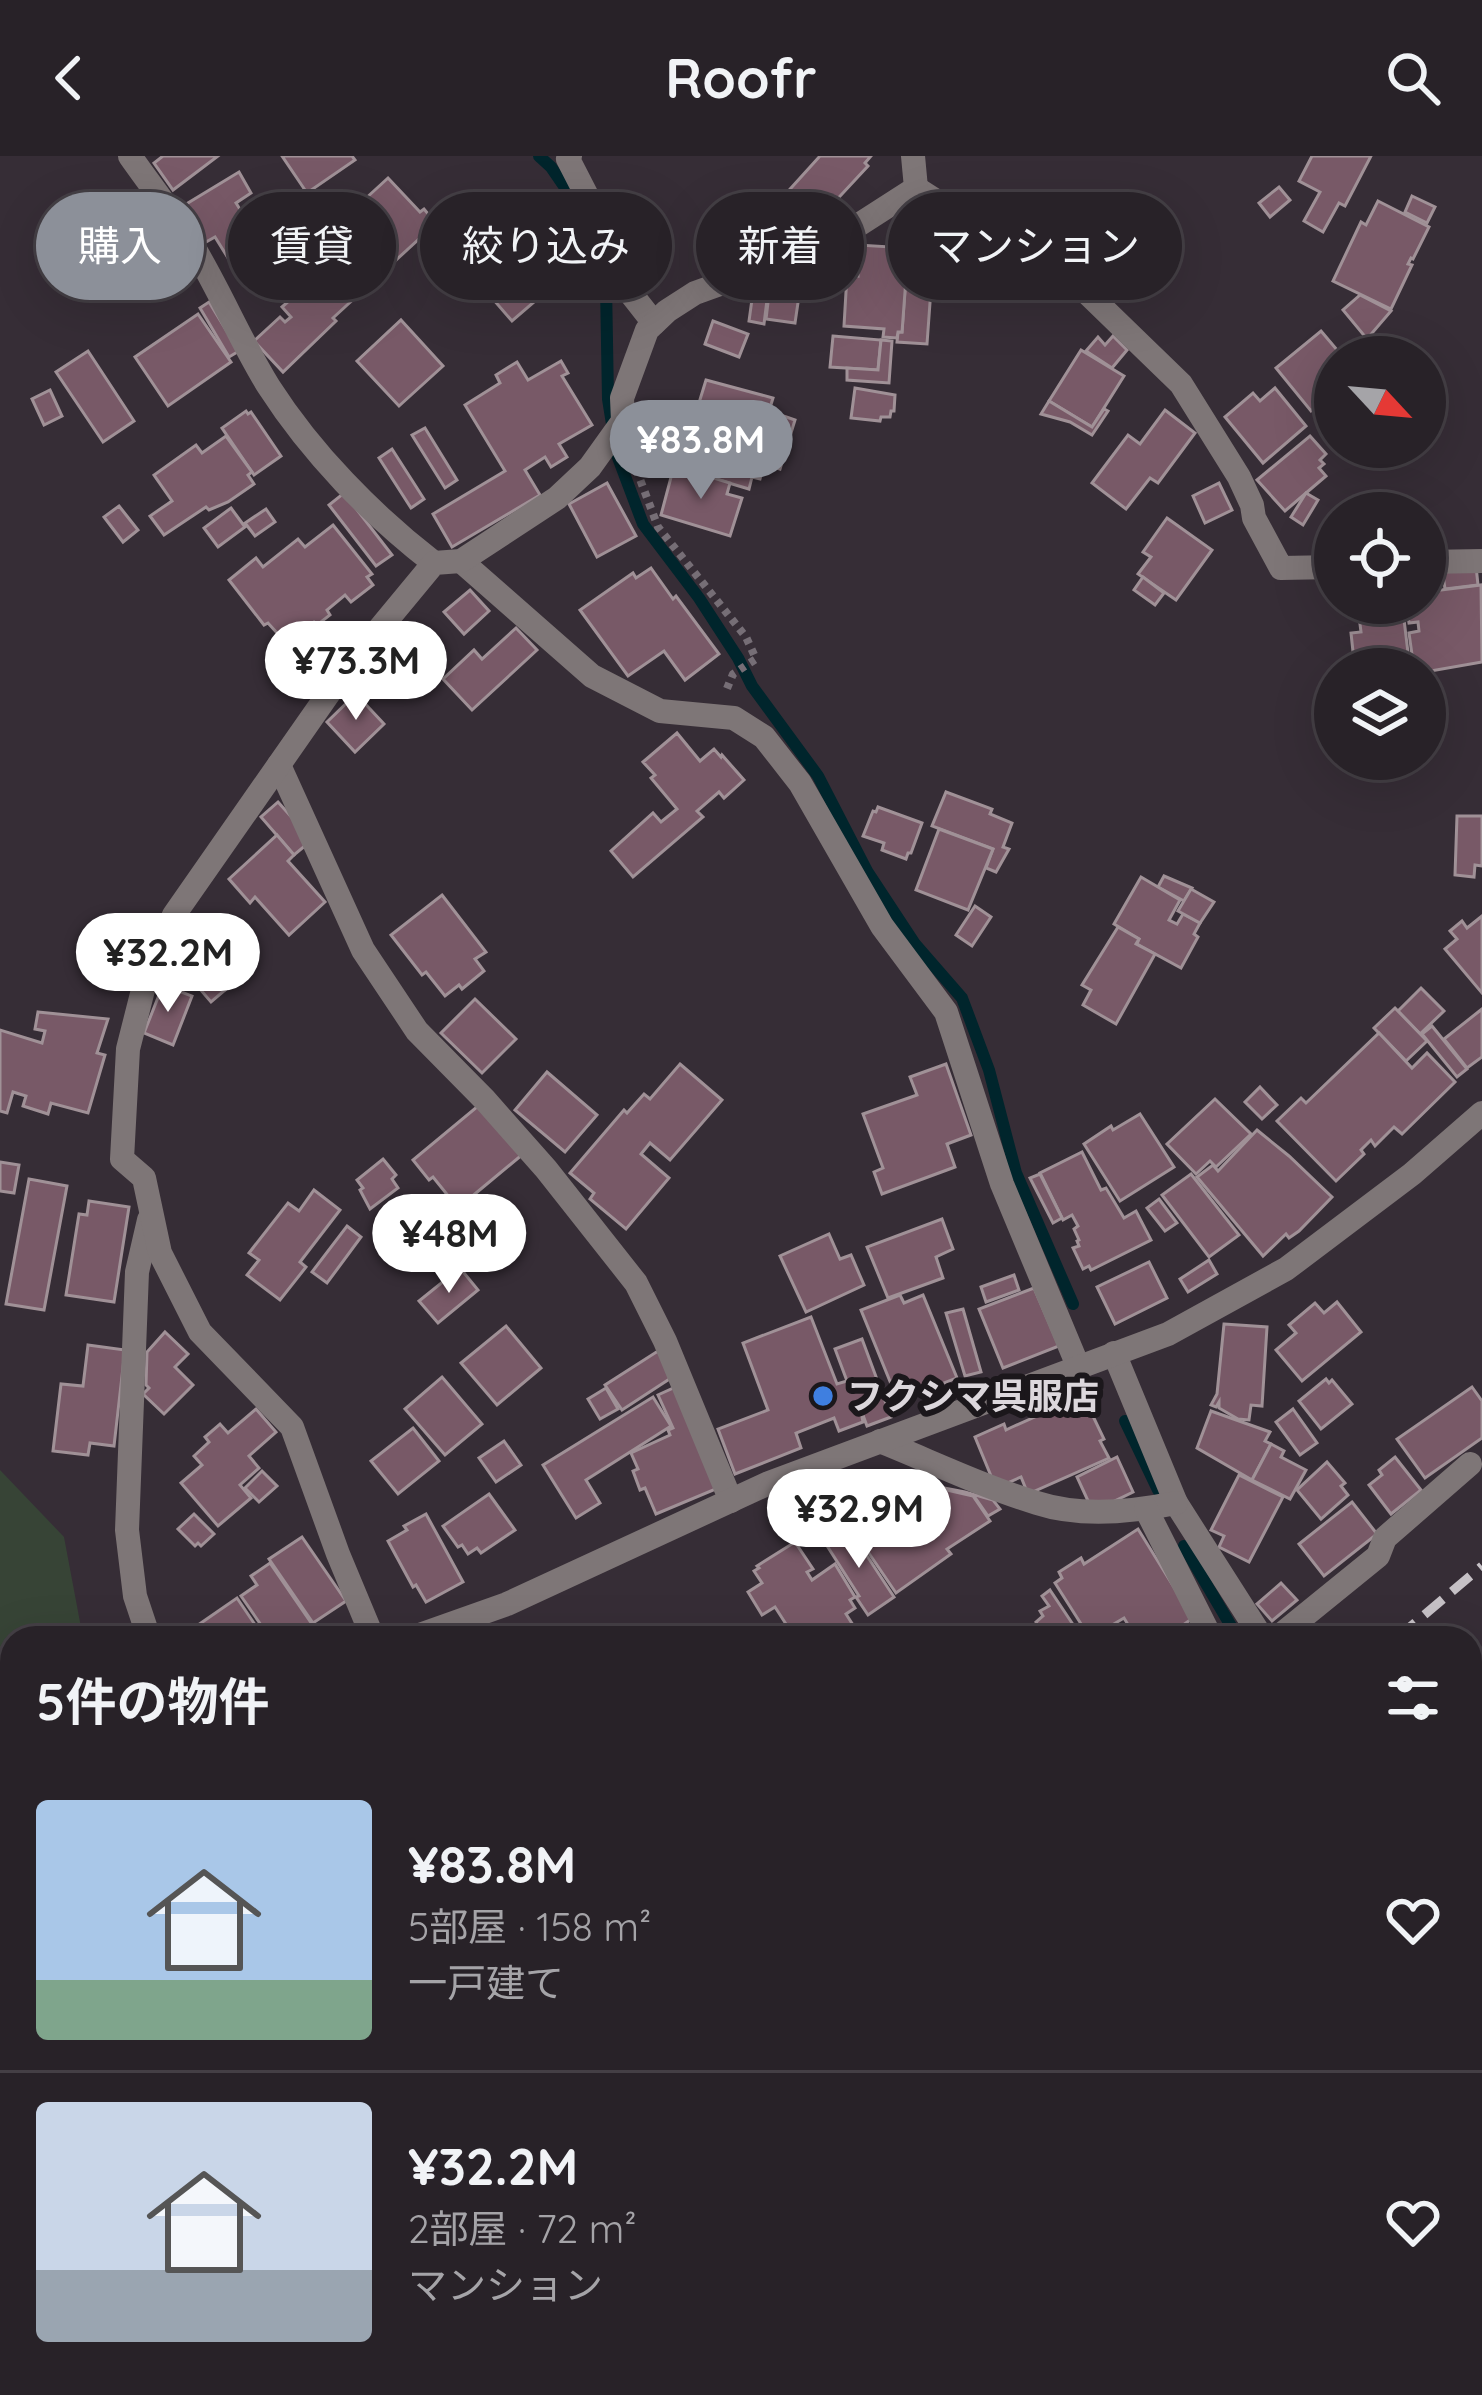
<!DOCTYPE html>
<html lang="ja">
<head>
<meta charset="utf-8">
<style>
	:root { --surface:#282228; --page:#302a30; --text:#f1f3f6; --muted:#a5a4a8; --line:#443f45; --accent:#8c9099 }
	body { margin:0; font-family:Quicksand,"Noto Sans JP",sans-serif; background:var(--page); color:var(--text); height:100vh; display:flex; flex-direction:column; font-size:45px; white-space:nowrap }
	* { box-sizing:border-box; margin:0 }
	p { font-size:39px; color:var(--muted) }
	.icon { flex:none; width:66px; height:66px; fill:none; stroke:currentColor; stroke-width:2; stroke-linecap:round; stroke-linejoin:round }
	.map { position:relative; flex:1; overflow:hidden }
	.panel { position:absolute; left:0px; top:1470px; width:1482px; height:771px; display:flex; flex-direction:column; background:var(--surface); border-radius:36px 36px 0 0; box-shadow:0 12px 48px #0002,0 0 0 3px var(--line) }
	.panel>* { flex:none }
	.banner { position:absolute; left:36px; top:36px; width:1410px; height:108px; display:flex; gap:24px }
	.needle { width:78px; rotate:116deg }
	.controls { position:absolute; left:1314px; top:180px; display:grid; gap:24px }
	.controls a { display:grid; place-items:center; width:132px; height:132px; border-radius:50%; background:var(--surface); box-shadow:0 12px 48px #0002,0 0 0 3px var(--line); font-size:60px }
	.price { position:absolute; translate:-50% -102px; padding:0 27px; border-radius:42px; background:#fff; color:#222; font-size:39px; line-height:78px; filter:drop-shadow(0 3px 6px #0008) }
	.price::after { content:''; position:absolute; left:50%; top:72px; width:36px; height:27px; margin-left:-18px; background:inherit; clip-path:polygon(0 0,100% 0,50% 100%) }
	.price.active { background:var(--accent); color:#fff }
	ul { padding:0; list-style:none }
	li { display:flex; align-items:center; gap:36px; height:300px; padding:0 36px }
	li+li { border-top:3px solid var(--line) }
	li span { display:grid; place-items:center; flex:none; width:336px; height:240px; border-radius:12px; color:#555 }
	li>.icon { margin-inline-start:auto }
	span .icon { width:144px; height:144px; fill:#fffc; stroke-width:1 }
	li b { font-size:51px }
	h2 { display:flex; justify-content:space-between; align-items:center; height:144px; padding:0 36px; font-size:51px }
	.tag { padding:0 42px; border-radius:54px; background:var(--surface); box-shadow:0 12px 48px #0002,0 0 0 3px var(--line); font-size:42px; line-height:108px }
	.tag.active { background:var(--accent); color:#fff }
	header { display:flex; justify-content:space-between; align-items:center; height:156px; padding:0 36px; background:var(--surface); font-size:54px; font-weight:800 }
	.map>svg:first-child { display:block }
</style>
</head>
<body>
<header><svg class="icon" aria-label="back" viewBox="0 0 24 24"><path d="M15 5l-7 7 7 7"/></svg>Roofr<svg class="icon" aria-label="search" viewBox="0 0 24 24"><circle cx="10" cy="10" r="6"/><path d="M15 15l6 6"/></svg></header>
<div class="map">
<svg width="1482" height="2239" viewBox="0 0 1482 2239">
	<rect width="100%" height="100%" fill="#362d36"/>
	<path fill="#374436" d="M0,1314L64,1381L83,1482H12V1559L0,1570Z"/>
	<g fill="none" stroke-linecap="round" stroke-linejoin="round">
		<g stroke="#00252c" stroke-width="12">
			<path d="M539,0L551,11L575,46L596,89L606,129L608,243L617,299L643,368L699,442L738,502L752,530L818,620L867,715L915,788L962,842L989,914L1016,1017L1073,1148"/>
			<path d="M1125,1265L1158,1334"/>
			<path d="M1184,1390L1238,1482"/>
			<path d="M1470,1899L1482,1922"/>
			<path d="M0,2100L12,2087"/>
			<path d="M923,2229L929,2239"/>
			<path d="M1297,2239L1311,2229"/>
		</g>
	</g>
	<g fill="#785967" stroke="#a09197" stroke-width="3">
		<path d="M163,0H218L173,34L154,7Z"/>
		<path d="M282,0H352L355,4L307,37Z"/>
		<path d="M820,0H871L865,7L868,10L803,80L773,52Z"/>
		<path d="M1312,0H1371L1345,50L1339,47L1323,76L1304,65L1320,36L1299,25Z"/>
		<path d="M239,16L251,37L236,47L269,99L238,118L215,81L206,86L183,50Z"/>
		<path d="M388,22L420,56L424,53L434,65L430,69L432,71L333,162L336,165L283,216L254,185L280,161L285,166L291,161L282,151L298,137L295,134L301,125L331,98L328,94L360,64L352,55Z"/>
		<path d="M1279,31L1290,44L1270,61L1259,47Z"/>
		<path d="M1412,40L1435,51L1427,67L1405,56Z"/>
		<path d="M1378,45L1429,71L1413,103L1411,102L1408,108L1412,109L1391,153L1333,125L1361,66L1366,69Z"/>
		<path d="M290,55L302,74L269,95L256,76Z"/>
		<path d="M561,70L580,91L563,106L544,85Z"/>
		<path d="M909,77L935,78L927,188L897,186L898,176H902Z"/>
		<path d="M466,80L492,110L514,91L517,94L529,84L541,98L550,91L570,115L512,165L480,128L472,135L443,100Z"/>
		<path d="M891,81L909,82L902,176H898L897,182L883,181L884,173L844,170L847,119L858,120L859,89L890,91Z"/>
		<path d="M770,130L800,133L795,167L766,163Z"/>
		<path d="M753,136H768L764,168L749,165Z"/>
		<path d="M1360,139L1391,155L1367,183L1343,154Z"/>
		<path d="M209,146L239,195L229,201L200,152Z"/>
		<path d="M198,158L231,206L168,250L135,201Z"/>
		<path d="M401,164L443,210L399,250L357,205Z"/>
		<path d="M713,165L748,178L739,201L705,188Z"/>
		<path d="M1321,175L1343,201H1335V235L1311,255L1276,212Z"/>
		<path d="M833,180L881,184L878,214L830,211Z"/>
		<path d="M1113,180L1127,194L1112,212L1086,195L1098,181L1105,189Z"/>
		<path d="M881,184L892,185L889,227L847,224V212L878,214Z"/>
		<path d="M1081,194L1124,220L1092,271L1049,245Z"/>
		<path d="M88,195L134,265L103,286L56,216Z"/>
		<path d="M561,205L568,217L562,220L592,269L559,288L567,301L551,311L545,301L525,314L540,339L452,391L433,358L505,315L465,249L500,227L496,219L517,206L528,224Z"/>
		<path d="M706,224L773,242L769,255L795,264L780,313L764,308L760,323L752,321L749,333L679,312Z"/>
		<path d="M855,232L895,239L894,255H891L890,261H881L880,265L851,262Z"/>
		<path d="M1275,232L1306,270L1263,307L1225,261L1253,237L1260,245Z"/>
		<path d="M50,234L62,260L44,269L32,243Z"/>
		<path d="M1049,245L1092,271L1104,253L1108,255L1092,279L1070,266L1041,258Z"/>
		<path d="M1165,254L1195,277L1158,327L1150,322L1126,353L1092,327L1128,279L1140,288Z"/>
		<path d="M246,255L248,258L251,256L281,300L254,319L222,272Z"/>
		<path d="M648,256L668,263L661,286L640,279Z"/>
		<path d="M425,272L457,324L445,332L412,279Z"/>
		<path d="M226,280L252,316L248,319L254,328L228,346L209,354L206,351L164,379L150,360L172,345L154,319L196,289L202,297Z"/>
		<path d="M1310,280L1326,298L1320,304L1324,308L1319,312L1326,320L1285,355L1257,324Z"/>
		<path d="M392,293L424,343L411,352L379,302Z"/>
		<path d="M674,310L730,327L727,338L742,342L730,380L661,359Z"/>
		<path d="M607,327L636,380L597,401L569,348Z"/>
		<path d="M1219,327L1232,354L1205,367L1193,340Z"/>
		<path d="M344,337L392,399L376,410L329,349Z"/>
		<path d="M1306,337L1318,344L1303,369L1291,361Z"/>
		<path d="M119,350L138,374L123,386L104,361Z"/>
		<path d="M231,352L245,371L218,391L204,372Z"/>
		<path d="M266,353L275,366L255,380L245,367Z"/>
		<path d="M1167,362L1212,394L1176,444L1138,418L1151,401L1143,396Z"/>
		<path d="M333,369L372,418L367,421L373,429L351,446L345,439L327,454L330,459L317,469L314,466L289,486L281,476L278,478L268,467L264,469L229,424L256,402L263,411L298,383L305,391Z"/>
		<path d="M1476,410L1478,429L1445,433L1442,412Z"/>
		<path d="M651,412L673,443L676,440L719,498L685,524L664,495L628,520L580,454L633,417L636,422Z"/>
		<path d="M1143,421L1164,437L1155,449L1134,434Z"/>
		<path d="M1481,429L1482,506L1425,516V513H1414L1409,477L1419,475L1418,466L1409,467L1406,447H1425V436Z"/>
		<path d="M470,434L489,455L464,478L444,456Z"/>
		<path d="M1402,447L1410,513H1362L1361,503L1354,505L1351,477L1361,476L1358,452Z"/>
		<path d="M516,472L537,494L472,554L443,523L474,494L482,503Z"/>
		<path d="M356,538L384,568L355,596L327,566Z"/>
		<path d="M677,577L700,605L714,593L721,601L722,599L744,624L724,642L719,636L697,655L703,661L633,721L611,695L653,657L661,666L677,653L651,622L655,619L643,606Z"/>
		<path d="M946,636L992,653L990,658L1012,667L1003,691L1009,693L996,716L986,712L993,693L932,670Z"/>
		<path d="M278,646L312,684L294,699L261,661Z"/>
		<path d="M878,651L922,667L911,697H908L906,703L882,694L884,687L863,680L873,655L876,656Z"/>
		<path d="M1457,660H1482V710L1475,709L1474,721L1455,719Z"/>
		<path d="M939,673L993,693L968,754L916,734Z"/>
		<path d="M277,679L294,699L288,705L325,746L289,779L255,741L250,747L229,723Z"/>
		<path d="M1164,720L1192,732L1184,745L1158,731Z"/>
		<path d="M1141,721L1180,744L1169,764L1177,768L1183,758L1200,767L1194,778L1198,781L1181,812L1137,788L1139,783L1114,768Z"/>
		<path d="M1191,733L1214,746L1200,767L1178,755Z"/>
		<path d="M442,739L486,796L475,803L484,815L462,833L459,829L445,840L426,816L422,819L391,779Z"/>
		<path d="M975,750L991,761L972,790L956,779Z"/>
		<path d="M1482,760V837L1445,793L1457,783L1450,775L1462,765L1467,772Z"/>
		<path d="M219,763L256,808L225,834L188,790Z"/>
		<path d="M1118,771L1139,783L1136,788L1155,798L1116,868L1083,849L1091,834L1082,829Z"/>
		<path d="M195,799L225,834L211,846L181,811Z"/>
		<path d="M163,829L192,840L173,889L144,877Z"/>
		<path d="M1421,832L1444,855L1420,878L1398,855Z"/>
		<path d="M475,843L516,883L482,917L441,877Z"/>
		<path d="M1395,852L1427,885L1406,905L1374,872Z"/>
		<path d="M1482,853V901L1467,912L1444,883Z"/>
		<path d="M38,856L108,863L97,897L105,899L88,957L51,947L48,958L23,950L26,940L13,936L7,957L0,955V874L42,887L45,875L35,873Z"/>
		<path d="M1432,870L1467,913L1457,921L1422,878Z"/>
		<path d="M1379,877L1412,912L1427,897L1455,926L1402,978L1394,971L1375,990L1371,984L1361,994L1364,998L1336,1025L1277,965L1301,942L1306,947Z"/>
		<path d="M680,908L722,944L670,1004L650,987L641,998L669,1022L626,1073L590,1043L594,1037L570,1017L624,954L627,957L644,938L650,943Z"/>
		<path d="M946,908L971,979L947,988L955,1011L882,1038L874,1016L883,1012L863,958L917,939L910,921Z"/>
		<path d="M547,916L597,959L565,996L515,954Z"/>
		<path d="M1260,931L1277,949L1262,963L1245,946Z"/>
		<path d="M1215,943L1251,978L1216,1011L1210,1005L1196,1018L1167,988Z"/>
		<path d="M478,950L523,998L458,1052L433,1021L429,1024L413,1004Z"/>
		<path d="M1140,958L1174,1011L1120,1045L1084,988L1111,970L1113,974Z"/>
		<path d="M1257,974L1289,1000L1332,1041L1299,1075L1289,1082L1286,1078L1263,1100L1197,1021L1213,1009L1218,1015Z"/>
		<path d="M1082,996L1101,1034L1106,1032L1124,1062L1136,1055L1151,1084L1091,1114L1089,1110L1083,1113L1073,1092L1079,1090L1077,1085L1079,1084L1074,1073L1078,1070L1072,1059L1063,1064L1040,1017Z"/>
		<path d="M383,1003L396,1019L392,1023L398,1032L370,1053L360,1034L363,1032L357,1024Z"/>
		<path d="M0,1006L19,1009L14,1037L0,1035Z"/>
		<path d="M1040,1018L1062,1062L1053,1067L1030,1022Z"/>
		<path d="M1191,1018L1239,1079L1209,1101L1162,1039Z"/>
		<path d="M29,1023L67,1030L44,1154L6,1148Z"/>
		<path d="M314,1034L340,1054L300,1106L306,1111L280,1144L247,1119L259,1104L249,1097L288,1047L299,1055Z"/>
		<path d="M1159,1043L1177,1067L1165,1075L1147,1052Z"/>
		<path d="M89,1045L129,1051L114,1146L66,1139L79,1058L87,1059Z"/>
		<path d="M942,1063L953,1093L936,1101L943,1122L888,1142L867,1091Z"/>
		<path d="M347,1070L361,1081L327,1127L312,1116Z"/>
		<path d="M829,1078L840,1103L851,1099L864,1129L806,1156L780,1100Z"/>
		<path d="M1209,1104L1217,1118L1188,1136L1180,1123Z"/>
		<path d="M1149,1106L1167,1142L1115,1168L1097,1131Z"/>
		<path d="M460,1112L478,1134L438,1167L419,1145Z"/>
		<path d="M1014,1119L1019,1134L986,1146L981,1131Z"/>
		<path d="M1034,1132L1059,1190L1003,1212L979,1153Z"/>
		<path d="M900,1139L904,1147L923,1139L957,1222L898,1245L861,1154Z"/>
		<path d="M1337,1146L1361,1176L1302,1225L1276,1194L1296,1177L1289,1169L1315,1147L1324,1157Z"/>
		<path d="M963,1153L981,1216L965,1220L946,1157Z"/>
		<path d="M811,1161L837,1228L847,1225L835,1193L862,1183L891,1261L867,1270L860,1251L863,1266L839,1275L834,1262L796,1277L801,1292L735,1318L718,1273L768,1254L743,1187Z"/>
		<path d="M1224,1168L1267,1171L1262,1250L1251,1249L1249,1264L1238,1263L1219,1252V1246L1216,1251L1211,1249L1217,1238Z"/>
		<path d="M506,1170L541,1212L497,1249L461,1207Z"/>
		<path d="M165,1176L188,1198L175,1211L193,1229L164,1258L143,1238L149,1232L146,1229L147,1196Z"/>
		<path d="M88,1189L125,1194L114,1290L90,1287L88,1299L53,1295L61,1228L83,1230Z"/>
		<path d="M658,1195L674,1220L622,1254L605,1229Z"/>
		<path d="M442,1221L482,1268L445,1299L405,1253Z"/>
		<path d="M1326,1223L1329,1227L1332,1224L1352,1248L1321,1273L1299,1245Z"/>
		<path d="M680,1229L723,1330L656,1358L645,1332L640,1334L633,1315L638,1313L631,1297L670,1279L668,1274L673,1272L658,1239Z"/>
		<path d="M1079,1231L1104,1283L1100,1285L1109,1302L1028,1338L1021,1321L996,1332L975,1281L1004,1268L1006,1274L1010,1272L1068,1246L1064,1238Z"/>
		<path d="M1472,1231L1482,1245V1282L1425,1322L1397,1283Z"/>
		<path d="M606,1232L618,1253L600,1263L588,1243Z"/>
		<path d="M653,1241L671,1270L586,1324L600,1347L576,1362L543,1309Z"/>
		<path d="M256,1253L276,1276L249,1300L259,1312L240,1329L251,1342L218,1370L181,1327L202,1309L194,1300L209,1286L205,1281L220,1268L228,1277Z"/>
		<path d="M1293,1253L1317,1287L1300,1299L1276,1266Z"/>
		<path d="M1211,1255L1270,1276L1265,1285L1271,1288L1252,1324L1197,1292Z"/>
		<path d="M413,1272L439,1305L398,1338L371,1305Z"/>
		<path d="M504,1285L521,1309L496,1326L479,1302Z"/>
		<path d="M1271,1288L1284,1295L1281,1301L1306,1314L1290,1343L1252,1324Z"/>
		<path d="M1117,1301L1133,1336L1100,1352L1089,1347L1077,1321Z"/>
		<path d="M1395,1301L1421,1334L1391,1358L1369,1329L1382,1319L1379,1314Z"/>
		<path d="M1327,1306L1345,1327L1341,1330L1348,1339L1321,1363L1297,1334Z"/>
		<path d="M262,1315L277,1330L259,1346L245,1332Z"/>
		<path d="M1239,1319L1283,1341L1249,1406L1219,1391L1224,1380L1211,1374Z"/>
		<path d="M922,1330L939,1331L965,1336L993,1344L1000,1353L988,1360L974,1340L938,1332L865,1384L856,1370L906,1335L907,1339Z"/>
		<path d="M938,1332L973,1340L990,1365L947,1393L951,1398L896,1437L862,1387Z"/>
		<path d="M489,1338L515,1374L481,1397L477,1392L468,1398L462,1389L458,1391L443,1370Z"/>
		<path d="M1352,1346L1377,1378L1324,1420L1299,1388Z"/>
		<path d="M194,1358L214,1378L201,1390L198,1387L195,1390L178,1373Z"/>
		<path d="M426,1358L463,1426L426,1446L416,1429L413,1431L388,1385L407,1374L404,1370Z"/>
		<path d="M848,1371L894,1441L868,1459L856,1441L859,1440L824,1385Z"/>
		<path d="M1138,1373L1193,1462L1183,1469L1189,1482H1136L1124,1462L1090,1482L1055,1427L1062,1422L1059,1416L1081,1402L1084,1408Z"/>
		<path d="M302,1381L346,1445L313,1467L269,1403Z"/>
		<path d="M795,1386L813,1413L807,1416L812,1424L835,1408L855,1441L850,1444L855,1452L846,1458L853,1469L837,1482H795L775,1451L762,1459L748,1436L762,1427L754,1415L759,1412L757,1410Z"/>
		<path d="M270,1407L316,1474L304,1482H270L241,1440L257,1429L251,1420Z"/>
		<path d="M1281,1427L1297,1444L1272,1465L1257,1448Z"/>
		<path d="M1050,1434L1082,1482H1046L1036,1466L1043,1460L1040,1455L1049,1450L1042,1440Z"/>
		<path d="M237,1442L264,1482H192L188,1476Z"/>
		<path d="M1470,1612L1482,1630V1718L1477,1721L1470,1710Z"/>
		<path d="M0,1626L12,1633V1709L0,1697Z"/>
		<path d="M0,1703L12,1715V1740L0,1752Z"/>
		<path d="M1482,2163V2239H1450L1444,2229H1470V2170Z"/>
	</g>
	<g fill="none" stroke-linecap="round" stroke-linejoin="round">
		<g stroke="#766e76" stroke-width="8" stroke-dasharray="6 6" stroke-linecap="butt">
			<path d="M632,302L658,371L746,481L756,503L733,518L726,535"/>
			<path d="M1470,1793L1482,1790"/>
		</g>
		<g stroke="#7e7677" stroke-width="24">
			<path d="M130,0C151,30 175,60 194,92C221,137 241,186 269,231C312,298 372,359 434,407"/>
			<path d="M570,0L568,3L604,73L621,125L654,167"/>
			<path d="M916,32L952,55L1020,91L1060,116L1084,134L1181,228L1239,321L1252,349L1254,362L1281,412L1335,411"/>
			<path d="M461,405L592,520L660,555L734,562L764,581L800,627L882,770L946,856L1002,1028L1078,1210"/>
			<path d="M1425,406L1482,405"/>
			<path d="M279,609L363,794L417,875L485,944L546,1013L636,1127L665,1185L731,1345"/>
			<path d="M1114,1197L1176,1347L1262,1482"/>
			<path d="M880,1285C932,1306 984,1331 1037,1347C1080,1361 1132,1356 1176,1347"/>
			<path d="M1146,1353L1211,1482"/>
			<path d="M149,1482L135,1440L127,1374L137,1116L149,1064"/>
			<path d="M373,1482L338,1398L292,1271L200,1176L160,1097L144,1022L122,1003L128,893L146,822L174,759L343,517L434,407L461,405L557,342L590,311L623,265L622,242L647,174L667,155L695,137L745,119L860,68L916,32L913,0"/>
			<path d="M411,1482L507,1448L769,1327L1168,1178L1286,1113L1412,1018L1482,957"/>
			<path d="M1277,1482L1378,1400L1385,1382L1470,1308"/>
			<path d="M1470,1852L1482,1873"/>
			<path d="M0,1861L12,1846"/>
			<path d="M0,1898L12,1914"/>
			<path d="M1470,2099L1482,2090"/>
			<path d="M0,2125L12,2112"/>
			<path d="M1470,2128L1482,2154"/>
		</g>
		<g stroke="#c6c1c6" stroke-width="9" stroke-dasharray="24 12" stroke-linecap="butt">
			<path d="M1397,1482L1482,1410"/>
			<path d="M482,2239L494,2229"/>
		</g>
	</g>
	<circle fill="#3f7fe0" stroke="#1b171b" stroke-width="4.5" cx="823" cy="1240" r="12"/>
	<g text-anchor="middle" stroke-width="12" stroke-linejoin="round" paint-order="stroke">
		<g font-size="36" font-weight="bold" fill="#dcd7dc" stroke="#1b171b" text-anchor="start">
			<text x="847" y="1253">フクシマ呉服店</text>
		</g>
	</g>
</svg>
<div class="controls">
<a><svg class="needle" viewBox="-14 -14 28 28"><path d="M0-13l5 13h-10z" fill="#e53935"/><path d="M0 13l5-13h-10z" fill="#a5a4a8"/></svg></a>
<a><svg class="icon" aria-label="locate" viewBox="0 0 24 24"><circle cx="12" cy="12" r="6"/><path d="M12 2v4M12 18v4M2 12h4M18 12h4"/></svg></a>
<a><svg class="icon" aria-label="layers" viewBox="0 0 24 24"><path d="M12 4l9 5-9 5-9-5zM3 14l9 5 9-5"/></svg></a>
</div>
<b class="price active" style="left:701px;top:346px">¥83.8M</b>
<b class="price" style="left:356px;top:567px">¥73.3M</b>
<b class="price" style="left:168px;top:859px">¥32.2M</b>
<b class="price" style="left:449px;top:1140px">¥48M</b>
<b class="price" style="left:859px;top:1415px">¥32.9M</b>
<div class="banner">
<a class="tag active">購入</a>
<a class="tag">賃貸</a>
<a class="tag">絞り込み</a>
<a class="tag">新着</a>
<a class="tag">マンション</a>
</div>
<section class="panel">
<h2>5件の物件<svg class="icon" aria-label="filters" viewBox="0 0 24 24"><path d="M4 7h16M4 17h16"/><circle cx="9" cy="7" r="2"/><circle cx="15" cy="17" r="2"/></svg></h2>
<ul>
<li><span style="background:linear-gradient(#a9c7e8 75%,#7fa58c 0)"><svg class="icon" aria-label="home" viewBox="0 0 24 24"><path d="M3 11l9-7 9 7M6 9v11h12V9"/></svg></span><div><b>¥83.8M</b><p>5部屋 · 158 m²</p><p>一戸建て</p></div><svg class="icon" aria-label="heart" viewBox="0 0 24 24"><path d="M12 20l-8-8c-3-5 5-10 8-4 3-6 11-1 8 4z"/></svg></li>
<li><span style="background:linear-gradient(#c9d6e8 70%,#9aa5b1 0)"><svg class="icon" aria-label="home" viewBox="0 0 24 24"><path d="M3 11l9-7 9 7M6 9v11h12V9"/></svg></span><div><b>¥32.2M</b><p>2部屋 · 72 m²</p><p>マンション</p></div><svg class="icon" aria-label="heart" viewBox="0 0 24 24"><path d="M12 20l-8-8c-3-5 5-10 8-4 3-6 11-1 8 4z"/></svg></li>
</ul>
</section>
</div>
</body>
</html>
